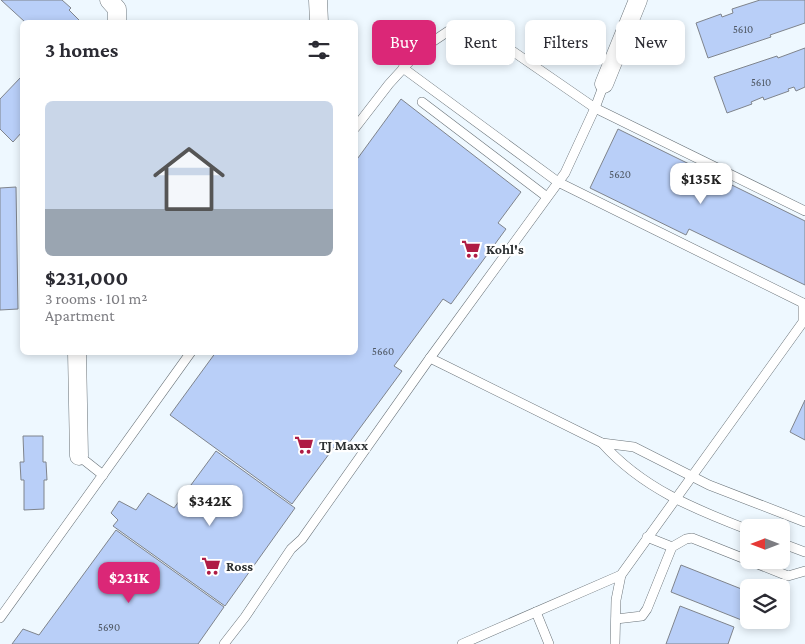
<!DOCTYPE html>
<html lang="en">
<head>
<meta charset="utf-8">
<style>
	:root { --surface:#fff; --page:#f7f7f7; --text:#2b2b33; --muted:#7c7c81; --accent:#db2777 }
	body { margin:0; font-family:"Crimson Pro",serif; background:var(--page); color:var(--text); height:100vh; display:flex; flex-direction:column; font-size:19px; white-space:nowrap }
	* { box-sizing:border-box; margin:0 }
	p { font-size:16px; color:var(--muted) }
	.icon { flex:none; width:28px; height:28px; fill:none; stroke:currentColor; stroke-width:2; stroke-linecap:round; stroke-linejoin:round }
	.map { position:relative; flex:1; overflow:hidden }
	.drawer { position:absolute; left:20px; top:20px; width:338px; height:335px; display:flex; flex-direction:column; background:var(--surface); border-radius:8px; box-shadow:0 2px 8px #0003 }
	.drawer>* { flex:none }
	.banner { position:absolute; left:372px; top:20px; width:358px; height:45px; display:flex; gap:10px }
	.needle { width:32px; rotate:270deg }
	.fabs { position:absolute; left:740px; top:519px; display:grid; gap:10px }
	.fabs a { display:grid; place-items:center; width:50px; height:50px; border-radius:8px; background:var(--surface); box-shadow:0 2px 8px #0003; font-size:25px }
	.price { position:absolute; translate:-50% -42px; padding:0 11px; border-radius:10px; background:#fff; color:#222; font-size:16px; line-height:32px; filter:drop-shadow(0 1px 2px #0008) }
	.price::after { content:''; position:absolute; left:50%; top:30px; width:15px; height:11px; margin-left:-8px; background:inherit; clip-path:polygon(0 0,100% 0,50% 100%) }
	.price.selected { background:var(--accent); color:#fff }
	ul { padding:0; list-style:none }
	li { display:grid; align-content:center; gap:10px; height:265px; padding:0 25px }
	li span { display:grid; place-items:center; height:155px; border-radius:8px; color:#555 }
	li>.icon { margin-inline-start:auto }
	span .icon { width:90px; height:90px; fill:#fffc; stroke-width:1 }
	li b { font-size:21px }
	h2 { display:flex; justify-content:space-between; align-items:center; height:60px; padding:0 25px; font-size:21px }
	.tag { padding:0 18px; border-radius:8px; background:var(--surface); box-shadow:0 2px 8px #0003; font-size:18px; line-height:45px }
	.tag.selected { background:var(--accent); color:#fff }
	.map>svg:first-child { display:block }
</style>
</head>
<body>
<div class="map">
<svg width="805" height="644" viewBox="0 0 805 644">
	<rect width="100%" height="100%" fill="#eef8ff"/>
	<g fill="#b9cff8" stroke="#7f848c">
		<path d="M1,0H62L71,8L69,10L79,20L77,22H25Z"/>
		<path d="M760,0H805V23L770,35L771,37L708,58L696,23L721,14L722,17L733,13L732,9Z"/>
		<path d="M805,48V87L796,91L794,87L788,89L789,91L764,100L763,97L751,102L752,104L727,113L714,77L777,56L778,58Z"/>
		<path d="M22,76V132L13,142L0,129V99Z"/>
		<path d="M401,99L521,192L498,223L506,229L451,304L443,299L394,366L402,371L343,451L335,446L292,504L170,415L216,352H355V162Z"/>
		<path d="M618,129L805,221V285L689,229L686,235L590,188Z"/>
		<path d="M16,187L18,309L0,310V188Z"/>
		<path d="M805,400V440L790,432Z"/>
		<path d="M23,436H43V462H46L47,480H44V509L24,510V480H21L20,462H24Z"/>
		<path d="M216,451L295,508L225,606L113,526L118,520L111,513L119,501L136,510L148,493L174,508Z"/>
		<path d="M116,530L224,607L198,644H12L23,629L39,635Z"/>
		<path d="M681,565L749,592V623L671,592Z"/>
		<path d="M680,606L734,627L728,644H666Z"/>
	</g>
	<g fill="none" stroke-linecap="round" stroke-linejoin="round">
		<g stroke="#6a7379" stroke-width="10">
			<g id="lane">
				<path d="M403,68L558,182L805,304"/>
				<path d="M422,102L547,197"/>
				<path d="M355,128L389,84L420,50L453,28L462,25L476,26L595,108L805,211"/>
				<path d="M430,358L602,443L634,447L709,485L805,522"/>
				<path d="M602,443C642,488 694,509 749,530"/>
				<path d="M79,456L103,475"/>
				<path d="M647,537L672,547L686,539L692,538L788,576L805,571"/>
				<path d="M781,543L805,552"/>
				<path d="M536,612L549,644"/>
				<path d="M0,618L191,352"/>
				<path d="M616,619L642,616L647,609L672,547"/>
				<path d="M224,644L245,617L291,549L302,539L430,358L565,173L595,108L604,84"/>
				<path d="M462,644L621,575"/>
				<path d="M615,644L616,600L621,575L803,322V303"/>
			</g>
		</g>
		<g stroke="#6a7379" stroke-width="19">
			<g id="street">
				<path d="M109,0L117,9V22"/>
				<path d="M318,0L319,22"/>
				<path d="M604,84L638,0"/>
				<path d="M77,352L79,456"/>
			</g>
		</g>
		<use href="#lane" stroke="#fff" stroke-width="9"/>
		<use href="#street" stroke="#fff" stroke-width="18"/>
	</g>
	<defs>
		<g id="supermarket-bare" transform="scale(1.5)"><path d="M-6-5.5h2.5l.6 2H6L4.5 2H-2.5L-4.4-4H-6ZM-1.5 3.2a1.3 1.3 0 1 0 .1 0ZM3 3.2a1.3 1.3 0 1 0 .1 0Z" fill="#af1c44" stroke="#fff" stroke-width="2.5" paint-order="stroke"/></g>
	</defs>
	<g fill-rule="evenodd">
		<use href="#supermarket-bare" x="471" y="249"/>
		<use href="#supermarket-bare" x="304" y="445"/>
		<use href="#supermarket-bare" x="211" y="566"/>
	</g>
	<g text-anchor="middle" stroke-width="4.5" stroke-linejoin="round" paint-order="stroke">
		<g font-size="11" fill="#4f5864">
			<text x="743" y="33">5610</text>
			<text x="761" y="86">5610</text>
			<text x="620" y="178">5620</text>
			<text x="383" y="355">5660</text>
			<text x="109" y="631">5690</text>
		</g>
		<g font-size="14" font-weight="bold" fill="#2c3032" stroke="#fff" text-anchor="start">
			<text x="486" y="254">Kohl's</text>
			<text x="319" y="450">TJ Maxx</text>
			<text x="226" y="571">Ross</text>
		</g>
	</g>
</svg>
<div class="fabs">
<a><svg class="needle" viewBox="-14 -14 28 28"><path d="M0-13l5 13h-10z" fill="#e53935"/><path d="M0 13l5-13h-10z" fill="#7c7c81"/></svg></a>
<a><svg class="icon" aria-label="layers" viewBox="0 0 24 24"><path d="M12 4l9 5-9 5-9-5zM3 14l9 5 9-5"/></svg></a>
</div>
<b class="price" style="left:701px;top:205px">$135K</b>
<b class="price" style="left:210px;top:527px">$342K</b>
<b class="price selected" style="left:129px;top:604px">$231K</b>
<div class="banner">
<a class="tag selected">Buy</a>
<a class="tag">Rent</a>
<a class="tag">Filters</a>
<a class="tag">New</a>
</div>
<section class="drawer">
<h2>3 homes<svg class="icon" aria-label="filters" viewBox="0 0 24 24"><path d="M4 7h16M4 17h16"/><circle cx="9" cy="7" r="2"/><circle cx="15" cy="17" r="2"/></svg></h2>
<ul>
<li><span style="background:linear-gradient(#c9d6e8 70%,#9aa5b1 0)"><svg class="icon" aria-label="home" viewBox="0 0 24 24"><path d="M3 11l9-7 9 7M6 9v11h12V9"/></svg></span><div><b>$231,000</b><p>3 rooms · 101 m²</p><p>Apartment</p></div></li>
</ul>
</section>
</div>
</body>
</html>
